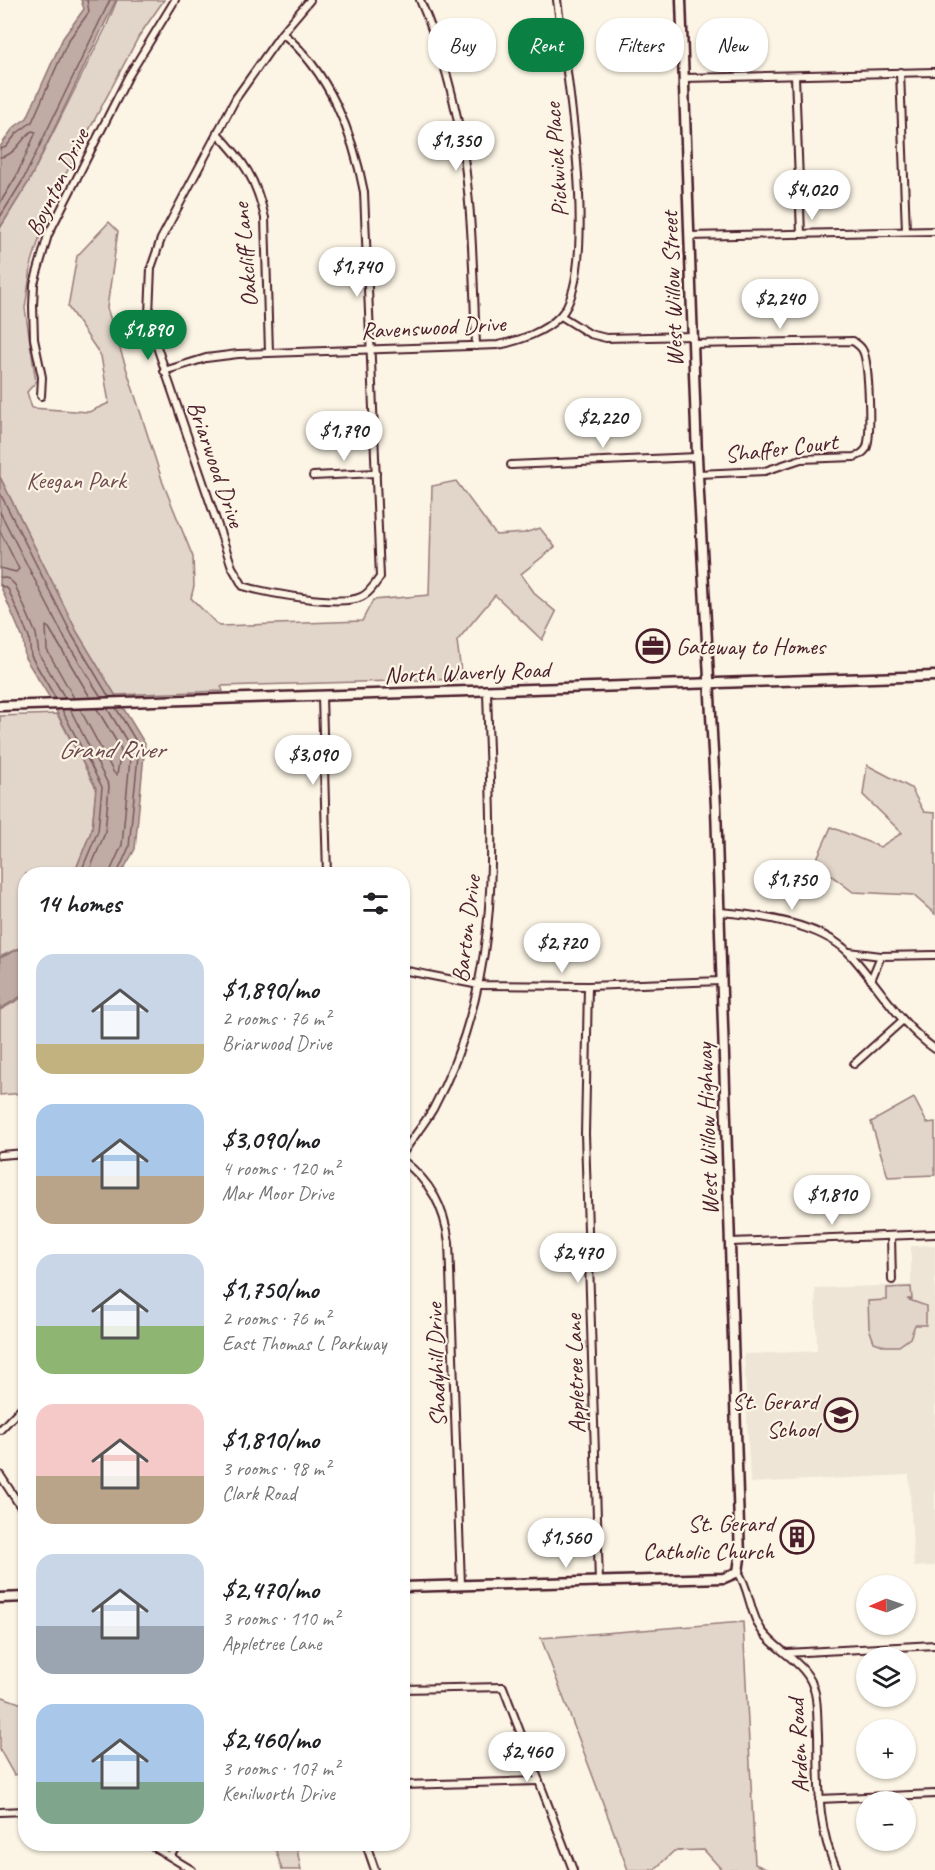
<!DOCTYPE html>
<html lang="en">
<head>
<meta charset="utf-8">
<style>
	:root { --surface:#fff; --page:#f6f6f6; --text:#202124; --muted:#757577; --accent:#0b8043 }
	body { margin:0; font-family:Caveat,sans-serif; background:var(--page); color:var(--text); height:100vh; display:flex; flex-direction:column; font-size:22px; white-space:nowrap }
	* { box-sizing:border-box; margin:0 }
	p { font-size:20px; color:var(--muted) }
	.icon { flex:none; width:33px; height:33px; fill:none; stroke:currentColor; stroke-width:2; stroke-linecap:round; stroke-linejoin:round }
	.map { position:relative; flex:1; overflow:hidden }
	.details { position:absolute; left:18px; top:867px; width:392px; height:984px; display:flex; flex-direction:column; background:var(--surface); border-radius:24px; box-shadow:0 2px 4px #0004 }
	.details>* { flex:none }
	.top-card { position:absolute; left:428px; top:18px; width:417px; height:54px; display:flex; gap:12px }
	.needle { width:39px; rotate:268deg }
	.controls { position:absolute; left:856px; top:1575px; display:grid; gap:12px }
	.controls a { display:grid; place-items:center; width:60px; height:60px; border-radius:50%; background:var(--surface); box-shadow:0 2px 4px #0004; font-size:30px }
	.price { position:absolute; translate:-50% -51px; padding:0 14px; border-radius:21px; background:#fff; color:#222; font-size:20px; line-height:39px; filter:drop-shadow(0 2px 3px #0008) }
	.price::after { content:''; position:absolute; left:50%; top:36px; width:18px; height:14px; margin-left:-9px; background:inherit; clip-path:polygon(0 0,100% 0,50% 100%) }
	.price.current { background:var(--accent); color:#fff }
	ul { padding:0; list-style:none }
	li { display:flex; align-items:center; gap:18px; height:150px; padding:0 18px }
	li span { display:grid; place-items:center; flex:none; width:168px; height:120px; border-radius:18px; color:#555 }
	li>.icon { margin-inline-start:auto }
	span .icon { width:72px; height:72px; fill:#fffc; stroke-width:1 }
	li b { font-size:26px }
	h2 { display:flex; justify-content:space-between; align-items:center; height:72px; padding:0 18px; font-size:26px }
	.chip { padding:0 21px; border-radius:24px; background:var(--surface); box-shadow:0 2px 4px #0004; font-size:21px; line-height:54px }
	.chip.current { background:var(--accent); color:#fff }
	.map>svg:first-child { display:block }
</style>
</head>
<body>
<div class="map">
<svg width="935" height="1870" viewBox="0 0 935 1870">
	<rect width="100%" height="100%" fill="#fcf5e5"/>
	<filter id="ink" filterUnits="userSpaceOnUse"><feTurbulence type="fractalNoise" baseFrequency=".0167" numOctaves="2"/><feDisplacementMap in="SourceGraphic" scale="12" xChannelSelector="R" yChannelSelector="G"/><feConvolveMatrix kernelMatrix="1 2 1 2 8 2 1 2 1" color-interpolation-filters="sRGB"/></filter>
	<g filter="url(#ink)">
		<path fill="#eee5d7" d="M935,1245V1566L914,1567L909,1475L750,1483L744,1354L817,1351L815,1288L911,1285V1246Z"/>
		<g fill="#e2d5ca" stroke="#967a7a" stroke-width="1.5">
			<path d="M117,0H164L139,36L50,204L32,262L25,308L36,382L27,392L32,408L89,412L109,403L101,356L68,307L77,256L109,222L118,231L107,308L163,483L193,557L194,586L191,598L219,626L362,621L373,600L429,595L432,486L456,481L496,535L524,533L540,528L555,547L521,574L536,595L556,612L542,640L495,595L457,641L462,679L221,686L223,691L115,695L77,632L0,477V228L28,183L106,27Z"/>
			<path d="M57,714L96,788L92,829L74,874H26L25,945L0,957V716Z"/>
			<path d="M867,765L911,788L924,812L935,813V914L913,895L853,892L815,863L831,827L880,847L902,833L863,795Z"/>
			<path d="M25,996V1093L0,1095V1010Z"/>
			<path d="M914,1098L927,1123L935,1122V1175L888,1177L871,1122Z"/>
			<path d="M911,1287L912,1299H907L926,1306V1325H915L910,1338L899,1346H885L874,1342L869,1328L868,1301L887,1300V1288Z"/>
			<path d="M743,1622L755,1864L768,1870H722L704,1850L674,1851L654,1870H628L541,1638Z"/>
			<path d="M0,1696L22,1704L25,1701V1772L14,1775L0,1750Z"/>
			<path d="M296,1844L301,1870H282L275,1848Z"/>
		</g>
		<g fill="#c0aca5" stroke="#917474" stroke-width="1.5">
			<path d="M81,0H116L28,183L0,228V147L13,128L27,118L63,38L84,9Z"/>
			<path d="M0,477L77,632L145,744L135,849L121,874H74L92,829L96,788L47,693L25,658L23,639L0,585Z"/>
			<path d="M25,946V994L0,1009V958Z"/>
		</g>
		<g fill="none" stroke-linecap="round" stroke-linejoin="round">
			<g stroke="#79575c" stroke-width="1.5">
				<path d="M0,149L6,147L17,133L32,122L68,41L89,12L87,0"/>
				<path d="M0,157C15,156 21,139 32,131L36,132L16,177L0,203"/>
				<path d="M0,217L23,180L110,0"/>
				<path d="M0,493L72,635L109,697"/>
				<path d="M0,512L65,639L101,697"/>
				<path d="M0,531L19,569L16,572L0,568"/>
				<path d="M0,577L9,579L15,585L36,634L39,654L65,698"/>
				<path d="M0,585L8,589L29,637L31,656L56,699"/>
				<path d="M74,698L47,650L46,626L49,628L90,697"/>
				<path d="M107,708L131,748L122,845L109,874"/>
				<path d="M116,708L139,746L129,847L117,874"/>
				<path d="M70,709L109,786L105,833L88,874"/>
				<path d="M80,709L114,773L117,775L121,749L97,709"/>
				<path d="M62,710L102,787L98,831L80,874"/>
			</g>
			<g stroke="#4a1f2b" stroke-width="10">
				<g id="street">
					<path d="M420,0C472,119 471,219 476,346"/>
					<path d="M282,33C329,71 353,134 364,192L380,577C375,584 369,594 361,597C340,607 266,593 243,586L232,567L154,338L149,314L151,268L161,239L236,98L282,33L310,0"/>
					<path d="M900,72L906,231"/>
					<path d="M795,76L801,234"/>
					<path d="M684,78L935,72"/>
					<path d="M217,133C244,161 256,179 265,218L269,352"/>
					<path d="M689,236L935,231"/>
					<path d="M561,316L590,334L606,338L693,336"/>
					<path d="M693,344L853,341C857,344 861,346 863,351C869,363 872,438 866,449C863,453 858,456 854,457L801,459L765,471L698,474"/>
					<path d="M164,371L206,358L238,354L498,345C519,341 545,332 560,316C602,272 565,62 557,0"/>
					<path d="M41,396L42,377L34,339L33,306L34,284L48,235L128,77L175,0"/>
					<path d="M511,465L697,457"/>
					<path d="M313,476L376,473"/>
					<path d="M322,697L327,874"/>
					<path d="M720,912C758,915 821,924 849,953C878,984 899,1024 935,1049"/>
					<path d="M849,952L881,956L935,955"/>
					<path d="M402,970L479,985L588,986L721,981"/>
					<path d="M871,980L881,956"/>
					<path d="M588,986L585,1134L599,1582"/>
					<path d="M854,1064L903,1020"/>
					<path d="M402,1154C412,1139 424,1124 433,1109C507,971 491,840 487,691"/>
					<path d="M0,1155L26,1153"/>
					<path d="M402,1160C431,1182 444,1207 449,1242L461,1585"/>
					<path d="M891,1236L892,1280"/>
					<path d="M731,1242L935,1234"/>
					<path d="M0,1430L26,1403"/>
					<path d="M0,1475L26,1515"/>
					<path d="M738,1572C750,1589 749,1613 762,1631C778,1653 809,1663 815,1693C818,1706 817,1721 818,1734C819,1781 816,1827 837,1870"/>
					<path d="M786,1653L935,1645"/>
					<path d="M402,1689L503,1687L573,1870"/>
					<path d="M402,1785L539,1781"/>
					<path d="M819,1799L935,1794"/>
					<path d="M0,1812L26,1811"/>
					<path d="M149,1844L192,1870"/>
					<path d="M366,1844L375,1870"/>
					<path d="M171,1855L178,1844"/>
				</g>
			</g>
			<g stroke="#4a1f2b" stroke-width="13">
				<g id="secondary">
					<path d="M0,706L935,676"/>
					<path d="M402,1587L724,1578L738,1572L740,1558L716,807L697,457L681,0"/>
					<path d="M0,1598L26,1597"/>
				</g>
			</g>
			<use href="#street" stroke="#fcf5e5" stroke-width="6"/>
			<use href="#secondary" stroke="#fcf5e5" stroke-width="8"/>
		</g>
	</g>
	<defs>
		<g id="office-ring" transform="scale(1.725)"><circle r="9.5" fill="#fcf5e5" stroke="#4a1f2b" stroke-width="1.5"/><path d="M-6-3h4V-5.5h4V-3h4V5H-6ZM-1-4.5V-3h2v-1.5ZM-6 0V1H6V0Z" fill="#4a1f2b"/></g>
		<g id="school-ring" transform="scale(1.725)"><circle r="9.5" fill="#fcf5e5" stroke="#4a1f2b" stroke-width="1.5"/><path d="M0-5L7-2L0 1L-7-2ZM-4 1L0 2.5L4 1V4Q0 6-4 4Z" fill="#4a1f2b"/></g>
		<g id="building-ring" transform="scale(1.725)"><circle r="9.5" fill="#fcf5e5" stroke="#4a1f2b" stroke-width="1.5"/><path d="M-4-6H4V6H1V3H-1V6H-4ZM-2.5-4.3h1.7v1.8h-1.7ZM.8-4.3h1.7v1.8H.8ZM-2.5-1h1.7V.8h-1.7ZM.8-1h1.7V.8H.8Z" fill="#4a1f2b"/></g>
	</defs>
	<g fill-rule="evenodd">
		<use href="#office-ring" x="653" y="646"/>
		<use href="#school-ring" x="841" y="1415"/>
		<use href="#building-ring" x="797" y="1537"/>
	</g>
	<g text-anchor="middle" stroke-width="4.5" stroke-linejoin="round" paint-order="stroke">
		<g font-size="24" fill="#4a1f2b" stroke="#fcf5e5">
			<text transform="translate(556 160) rotate(-94)" y="8">Pickwick Place</text>
			<text transform="translate(57 182) rotate(-64)" y="8">Boynton Drive</text>
			<text transform="translate(245 255) rotate(-95)" y="8">Oakcliff Lane</text>
			<text transform="translate(672 289) rotate(-92)" y="8">West Willow Street</text>
			<text transform="translate(433 327) rotate(-3)" y="8">Ravenswood Drive</text>
			<text transform="translate(781 448) rotate(-7)" y="8">Shaffer Court</text>
			<text transform="translate(216 464) rotate(71)" y="8">Briarwood Drive</text>
			<text transform="translate(467 672) rotate(-2)" y="8">North Waverly Road</text>
			<text transform="translate(466 929) rotate(-83)" y="8">Barton Drive</text>
			<text transform="translate(707 1129) rotate(-92)" y="8">West Willow Highway</text>
			<text transform="translate(436 1365) rotate(-92)" y="8">Shadyhill Drive</text>
			<text transform="translate(575 1374) rotate(-92)" y="8">Appletree Lane</text>
			<text transform="translate(798 1746) rotate(-93)" y="8">Arden Road</text>
		</g>
		<g font-size="24" fill="#704c53" stroke="#fcf5e5">
			<text x="76" y="488">Keegan Park</text>
		</g>
		<g font-size="24" fill="#4a1f2b" stroke="#fcf5e5" text-anchor="end">
			<text x="676" y="654" text-anchor="start">Gateway to Homes</text>
			<text x="818" y="1409">St. Gerard<tspan x="818" dy="28">School</tspan></text>
			<text x="774" y="1531">St. Gerard<tspan x="774" dy="28">Catholic Church</tspan></text>
		</g>
		<g font-size="26" font-style="italic" fill="#6d4950" stroke="#fcf5e5">
			<text x="111" y="758">Grand River</text>
		</g>
	</g>
</svg>
<div class="controls">
<a><svg class="needle" viewBox="-14 -14 28 28"><path d="M0-13l5 13h-10z" fill="#e53935"/><path d="M0 13l5-13h-10z" fill="#757577"/></svg></a>
<a><svg class="icon" aria-label="layers" viewBox="0 0 24 24"><path d="M12 4l9 5-9 5-9-5zM3 14l9 5 9-5"/></svg></a>
<a>+</a>
<a>−</a>
</div>
<b class="price" style="left:456px;top:172px">$1,350</b>
<b class="price" style="left:812px;top:221px">$4,020</b>
<b class="price" style="left:357px;top:298px">$1,740</b>
<b class="price" style="left:780px;top:330px">$2,240</b>
<b class="price current" style="left:148px;top:361px">$1,890</b>
<b class="price" style="left:603px;top:449px">$2,220</b>
<b class="price" style="left:344px;top:462px">$1,790</b>
<b class="price" style="left:313px;top:786px">$3,090</b>
<b class="price" style="left:792px;top:911px">$1,750</b>
<b class="price" style="left:562px;top:974px">$2,720</b>
<b class="price" style="left:832px;top:1226px">$1,810</b>
<b class="price" style="left:578px;top:1284px">$2,470</b>
<b class="price" style="left:566px;top:1569px">$1,560</b>
<b class="price" style="left:527px;top:1783px">$2,460</b>
<div class="top-card">
<a class="chip">Buy</a>
<a class="chip current">Rent</a>
<a class="chip">Filters</a>
<a class="chip">New</a>
</div>
<section class="details">
<h2>14 homes<svg class="icon" aria-label="filters" viewBox="0 0 24 24"><path d="M4 7h16M4 17h16"/><circle cx="9" cy="7" r="2"/><circle cx="15" cy="17" r="2"/></svg></h2>
<ul>
<li><span style="background:linear-gradient(#c9d6e8 75%,#c2b280 0)"><svg class="icon" aria-label="home" viewBox="0 0 24 24"><path d="M3 11l9-7 9 7M6 9v11h12V9"/></svg></span><div><b>$1,890/mo</b><p>2 rooms · 76 m²</p><p>Briarwood Drive</p></div></li>
<li><span style="background:linear-gradient(#a9c7e8 60%,#b9a48a 0)"><svg class="icon" aria-label="home" viewBox="0 0 24 24"><path d="M3 11l9-7 9 7M6 9v11h12V9"/></svg></span><div><b>$3,090/mo</b><p>4 rooms · 120 m²</p><p>Mar Moor Drive</p></div></li>
<li><span style="background:linear-gradient(#c9d6e8 60%,#8fb573 0)"><svg class="icon" aria-label="home" viewBox="0 0 24 24"><path d="M3 11l9-7 9 7M6 9v11h12V9"/></svg></span><div><b>$1,750/mo</b><p>2 rooms · 76 m²</p><p>East Thomas L Parkway</p></div></li>
<li><span style="background:linear-gradient(#f6c9c9 60%,#b9a48a 0)"><svg class="icon" aria-label="home" viewBox="0 0 24 24"><path d="M3 11l9-7 9 7M6 9v11h12V9"/></svg></span><div><b>$1,810/mo</b><p>3 rooms · 98 m²</p><p>Clark Road</p></div></li>
<li><span style="background:linear-gradient(#c9d6e8 60%,#9aa5b1 0)"><svg class="icon" aria-label="home" viewBox="0 0 24 24"><path d="M3 11l9-7 9 7M6 9v11h12V9"/></svg></span><div><b>$2,470/mo</b><p>3 rooms · 110 m²</p><p>Appletree Lane</p></div></li>
<li><span style="background:linear-gradient(#a9c7e8 65%,#7fa58c 0)"><svg class="icon" aria-label="home" viewBox="0 0 24 24"><path d="M3 11l9-7 9 7M6 9v11h12V9"/></svg></span><div><b>$2,460/mo</b><p>3 rooms · 107 m²</p><p>Kenilworth Drive</p></div></li>
</ul>
</section>
</div>
</body>
</html>
